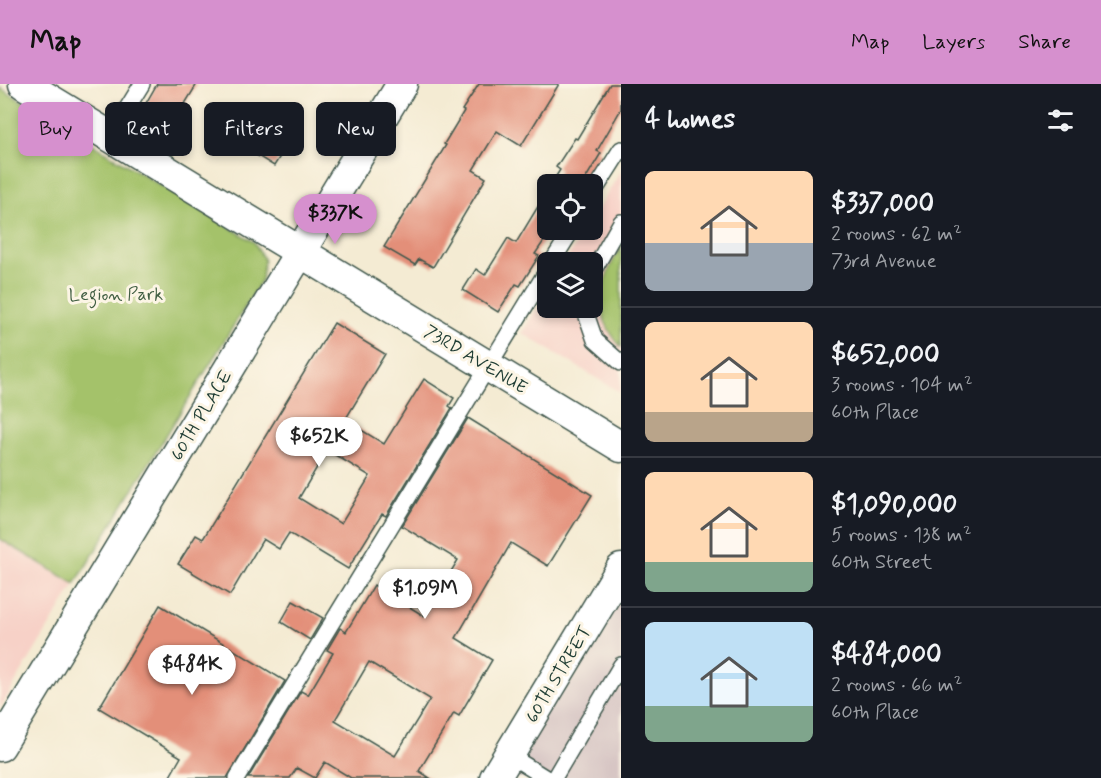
<!DOCTYPE html>
<html lang="en">
<head>
<meta charset="utf-8">
<style>
	:root { --surface:#171b24; --page:#242831; --text:#f1f3f6; --muted:#9ea1a6; --line:#363941; --accent:#d690ce }
	body { margin:0; font-family:Mynerve,sans-serif; background:var(--page); color:var(--text); height:100vh; display:flex; flex-direction:column; font-size:22px; white-space:nowrap }
	* { box-sizing:border-box; margin:0 }
	p { font-size:20px; color:var(--muted) }
	.icon { flex:none; width:33px; height:33px; fill:none; stroke:currentColor; stroke-width:2; stroke-linecap:round; stroke-linejoin:round }
	.map { position:relative; flex:1; overflow:hidden }
	.panel { display:flex; flex-direction:column; background:var(--surface); width:480px }
	.panel>* { flex:none }
	.guide { position:absolute; left:18px; top:18px; width:513px; height:54px; display:flex; gap:12px }
	.fabs { position:absolute; left:537px; top:90px; display:grid; gap:12px }
	.fabs a { display:grid; place-items:center; width:66px; height:66px; border-radius:9px; background:var(--surface); box-shadow:0 3px 9px #0003; font-size:30px }
	.price { position:absolute; translate:-50% -51px; padding:0 14px; border-radius:21px; background:#fff; color:#222; font-size:20px; line-height:39px; filter:drop-shadow(0 2px 3px #0008) }
	.price::after { content:''; position:absolute; left:50%; top:36px; width:18px; height:14px; margin-left:-9px; background:inherit; clip-path:polygon(0 0,100% 0,50% 100%) }
	.price.on { background:var(--accent); color:#111 }
	ul { padding:0; list-style:none }
	li { display:flex; align-items:center; gap:18px; height:150px; padding:0 24px }
	li+li { border-top:2px solid var(--line) }
	li span { display:grid; place-items:center; flex:none; width:168px; height:120px; border-radius:9px; color:#555 }
	li>.icon { margin-inline-start:auto }
	span .icon { width:72px; height:72px; fill:#fffc; stroke-width:1 }
	li b { font-size:26px }
	h2 { display:flex; justify-content:space-between; align-items:center; height:72px; padding:0 24px; font-size:26px }
	.chip { padding:0 21px; border-radius:9px; background:var(--surface); box-shadow:0 3px 9px #0003; font-size:21px; line-height:54px }
	.chip.on { background:var(--accent); color:#111 }
	header { display:flex; align-items:center; gap:36px; box-sizing:border-box; height:84px; padding:0 30px; background:var(--accent); color:#111 }
	header strong { font-size:28px }
	nav { display:flex; gap:33px; margin-inline-start:auto; font-size:21px }
	main { display:flex; flex:1; min-height:0 }
	.map>svg:first-child { display:block }
</style>
</head>
<body>
<header>
<strong>Map</strong>
<nav><a>Map</a><a>Layers</a><a>Share</a></nav>
</header>
<main>
<div class="map">
<svg width="621" height="694" viewBox="0 0 621 694">
	<rect width="100%" height="100%" fill="#fcf5e5"/>
	<filter id="ink" filterUnits="userSpaceOnUse"><feTurbulence type="fractalNoise" baseFrequency=".0167" numOctaves="2"/><feDisplacementMap in="SourceGraphic" scale="12" xChannelSelector="R" yChannelSelector="G"/><feConvolveMatrix kernelMatrix="1 2 1 2 8 2 1 2 1" color-interpolation-filters="sRGB"/></filter>
	<filter id="wash" filterUnits="userSpaceOnUse"><feTurbulence type="fractalNoise" baseFrequency=".008" numOctaves="4" result="noise"/><feDisplacementMap in="SourceGraphic" scale="24" xChannelSelector="R" yChannelSelector="G"/><feGaussianBlur stdDeviation="1.35" result="paint"/><feColorMatrix in="noise" values="0 0 0 0 0 0 0 0 0 0 0 0 0 0 0 0 0 1.4 0 .05"/><feComposite in="paint" operator="in"/></filter>
	<g filter="url(#wash)">
		<rect width="100%" height="100%" fill="#f4ebd3"/>
		<g fill="#f7d1c7">
			<path d="M621,87V309L522,249L547,207L548,224H592V178H565L585,146H592L593,133Z"/>
			<path d="M0,455L75,500L0,624Z"/>
		</g>
		<path fill="#d2bfc0" d="M621,498V694H501Z"/>
		<g fill="#a4c26a" stroke="#62804f" stroke-width="1.5">
			<path d="M0,4L254,158L264,176L261,197L75,500L0,455Z"/>
			<path d="M621,162V263C590,227 600,199 621,162Z"/>
		</g>
		<g id="blocks">
			<g fill="#e38f79" fill-rule="evenodd">
				<path d="M157,0H197L174,38L145,21Z"/>
				<path d="M479,0H559L521,62L497,47L473,86L486,94L433,183L419,175L415,181L384,163L446,61L444,60L464,27L462,26Z"/>
				<path d="M610,0H621V25L597,67L601,69L583,99L551,100L560,86L556,83L575,54L577,55Z"/>
				<path d="M241,24L291,55L274,82L224,51Z"/>
				<path d="M548,106V151L535,170L539,172L520,202L516,200L498,228L463,206L476,185L485,191L508,154L516,159Z"/>
				<path d="M334,239L385,270L345,336L384,360L424,295L454,314L449,322L452,324L386,432L382,430L348,485L289,449L279,465L263,455L230,511L178,480L196,451L203,455ZM327,366L370,392L341,440L299,414Z"/>
				<path d="M468,334L592,411L548,482L511,459L456,554L492,576L459,632L454,629L419,687L430,694H351L325,678L315,694L297,684L290,694H248L301,607L308,611L333,569L327,566L340,544L346,548L374,501L424,532L458,476L402,442ZM369,578L430,615L395,672L335,636Z"/>
				<path d="M293,517L323,534L310,556L281,538Z"/>
				<path d="M160,521L285,597L227,694H169L181,673L99,624Z"/>
			</g>
		</g>
	</g>
	<g filter="url(#ink)">
		<use href="#blocks" fill-opacity="0" stroke="#3f574c" stroke-width="1.5"/>
		<g fill="none" stroke-linecap="round" stroke-linejoin="round">
			<g stroke="#3f574c" stroke-width="18">
				<g id="service">
					<path d="M110,52L142,0"/>
					<path d="M592,111L621,65"/>
					<path d="M552,178L572,146"/>
					<path d="M592,189L621,138"/>
					<path d="M584,224L595,256L621,279"/>
					<path d="M509,671L546,694"/>
					<path d="M237,694L548,185"/>
					<path d="M554,694L621,581"/>
				</g>
			</g>
			<g stroke="#3f574c" stroke-width="33">
				<g id="minor">
					<path d="M24,0L621,363"/>
					<path d="M0,662L402,0"/>
					<path d="M495,694L621,485"/>
				</g>
			</g>
			<use href="#service" stroke="#fff" stroke-width="15"/>
			<use href="#minor" stroke="#fff" stroke-width="30"/>
		</g>
	</g>
	<g text-anchor="middle" stroke-width="6" stroke-linejoin="round" paint-order="stroke">
		<g font-size="18" fill="#405e42" stroke="#fcf5e5">
			<text x="116" y="216">Legion Park</text>
		</g>
		<g font-size="18" fill="#1f3d34" stroke="#fcf5e5">
			<text transform="translate(476 275) rotate(31)" y="6">73RD AVENUE</text>
			<text transform="translate(201 331) rotate(-59)" y="6">60TH PLACE</text>
			<text transform="translate(558 590) rotate(-59)" y="6">60TH STREET</text>
		</g>
	</g>
</svg>
<div class="fabs">
<a><svg class="icon" aria-label="locate" viewBox="0 0 24 24"><circle cx="12" cy="12" r="6"/><path d="M12 2v4M12 18v4M2 12h4M18 12h4"/></svg></a>
<a><svg class="icon" aria-label="layers" viewBox="0 0 24 24"><path d="M12 4l9 5-9 5-9-5zM3 14l9 5 9-5"/></svg></a>
</div>
<b class="price on" style="left:335px;top:161px">$337K</b>
<b class="price" style="left:319px;top:384px">$652K</b>
<b class="price" style="left:425px;top:536px">$1.09M</b>
<b class="price" style="left:192px;top:612px">$484K</b>
<div class="guide">
<a class="chip on">Buy</a>
<a class="chip">Rent</a>
<a class="chip">Filters</a>
<a class="chip">New</a>
</div>
</div>
<section class="panel">
<h2>4 homes<svg class="icon" aria-label="filters" viewBox="0 0 24 24"><path d="M4 7h16M4 17h16"/><circle cx="9" cy="7" r="2"/><circle cx="15" cy="17" r="2"/></svg></h2>
<ul>
<li><span style="background:linear-gradient(#ffd9b3 60%,#9aa5b1 0)"><svg class="icon" aria-label="home" viewBox="0 0 24 24"><path d="M3 11l9-7 9 7M6 9v11h12V9"/></svg></span><div><b>$337,000</b><p>2 rooms · 62 m²</p><p>73rd Avenue</p></div></li>
<li><span style="background:linear-gradient(#ffd9b3 75%,#b9a48a 0)"><svg class="icon" aria-label="home" viewBox="0 0 24 24"><path d="M3 11l9-7 9 7M6 9v11h12V9"/></svg></span><div><b>$652,000</b><p>3 rooms · 104 m²</p><p>60th Place</p></div></li>
<li><span style="background:linear-gradient(#ffd9b3 75%,#7fa58c 0)"><svg class="icon" aria-label="home" viewBox="0 0 24 24"><path d="M3 11l9-7 9 7M6 9v11h12V9"/></svg></span><div><b>$1,090,000</b><p>5 rooms · 138 m²</p><p>60th Street</p></div></li>
<li><span style="background:linear-gradient(#bfe0f5 70%,#7fa58c 0)"><svg class="icon" aria-label="home" viewBox="0 0 24 24"><path d="M3 11l9-7 9 7M6 9v11h12V9"/></svg></span><div><b>$484,000</b><p>2 rooms · 66 m²</p><p>60th Place</p></div></li>
</ul>
</section>
</main>
</body>
</html>
